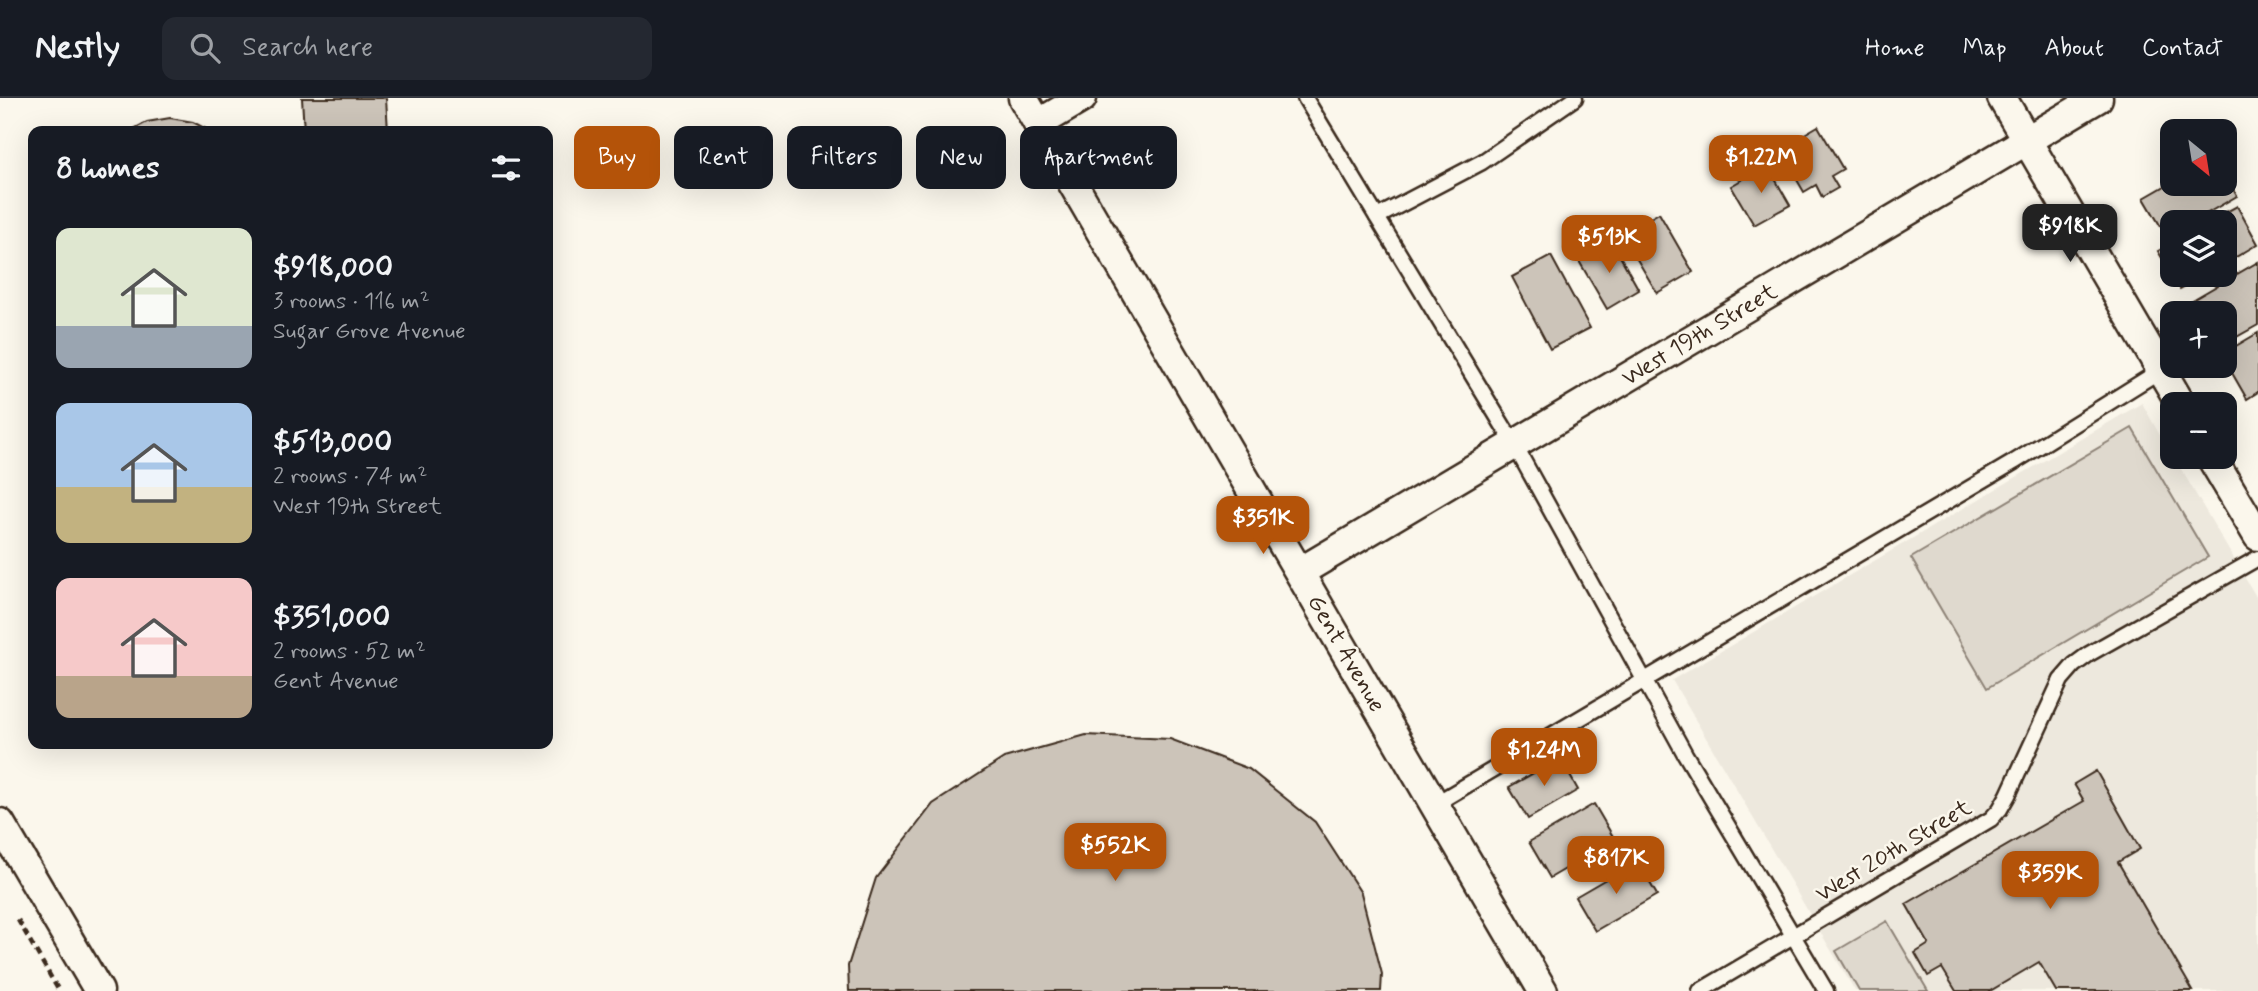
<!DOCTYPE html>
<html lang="en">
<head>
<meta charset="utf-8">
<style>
	:root { --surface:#171b24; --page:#242831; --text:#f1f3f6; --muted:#9ea1a6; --line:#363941; --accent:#b45309 }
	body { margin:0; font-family:Mynerve,sans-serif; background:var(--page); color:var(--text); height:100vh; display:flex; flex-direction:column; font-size:26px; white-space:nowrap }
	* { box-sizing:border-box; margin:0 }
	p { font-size:23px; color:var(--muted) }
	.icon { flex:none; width:38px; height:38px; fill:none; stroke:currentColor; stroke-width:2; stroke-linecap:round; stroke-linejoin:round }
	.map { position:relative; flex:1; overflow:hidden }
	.panel { position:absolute; left:28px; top:28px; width:525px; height:623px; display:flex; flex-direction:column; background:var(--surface); border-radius:14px; box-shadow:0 7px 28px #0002 }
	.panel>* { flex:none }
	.guide { position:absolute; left:574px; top:28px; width:665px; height:63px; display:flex; gap:14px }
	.needle { width:46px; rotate:150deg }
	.tools { position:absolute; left:2160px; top:21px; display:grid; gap:14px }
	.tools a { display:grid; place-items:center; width:77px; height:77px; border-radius:14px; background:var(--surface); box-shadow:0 7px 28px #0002; font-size:35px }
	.price { position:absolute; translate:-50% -60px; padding:0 16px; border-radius:14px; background:var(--accent); color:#fff; font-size:23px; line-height:46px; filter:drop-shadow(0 2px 4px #0008) }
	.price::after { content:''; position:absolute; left:50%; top:42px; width:21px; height:16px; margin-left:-10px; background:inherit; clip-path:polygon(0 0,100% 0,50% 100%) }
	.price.current { background:#222; color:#fff }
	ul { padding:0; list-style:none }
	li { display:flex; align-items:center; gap:21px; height:175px; padding:0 28px }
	li span { display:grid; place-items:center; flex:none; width:196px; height:140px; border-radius:14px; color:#555 }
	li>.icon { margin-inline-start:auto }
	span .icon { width:84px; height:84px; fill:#fffc; stroke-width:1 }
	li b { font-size:30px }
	h2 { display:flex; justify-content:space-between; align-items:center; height:84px; padding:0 28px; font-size:30px }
	.pill { padding:0 24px; border-radius:14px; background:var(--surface); box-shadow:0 7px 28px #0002; font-size:24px; line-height:63px }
	.pill.current { background:var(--accent); color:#fff }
	header { display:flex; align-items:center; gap:42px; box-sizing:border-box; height:98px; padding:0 35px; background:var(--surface); border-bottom:2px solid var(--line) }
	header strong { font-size:33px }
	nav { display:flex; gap:38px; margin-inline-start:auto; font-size:24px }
	.search { width:490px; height:63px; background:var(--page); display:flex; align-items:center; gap:18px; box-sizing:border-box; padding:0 24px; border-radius:14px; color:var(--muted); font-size:26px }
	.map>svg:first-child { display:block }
</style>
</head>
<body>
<header>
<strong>Nestly</strong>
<div class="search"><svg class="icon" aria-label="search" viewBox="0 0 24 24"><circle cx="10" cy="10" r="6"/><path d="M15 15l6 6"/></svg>Search here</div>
<nav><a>Home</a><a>Map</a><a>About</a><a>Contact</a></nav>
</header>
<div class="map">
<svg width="2258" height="893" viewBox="0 0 2258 893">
	<rect width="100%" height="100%" fill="#fbf7ec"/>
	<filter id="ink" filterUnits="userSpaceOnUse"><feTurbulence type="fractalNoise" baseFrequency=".0143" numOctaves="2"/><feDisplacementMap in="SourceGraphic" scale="14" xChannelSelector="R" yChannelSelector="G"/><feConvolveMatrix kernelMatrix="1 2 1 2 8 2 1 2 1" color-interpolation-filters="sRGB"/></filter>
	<g filter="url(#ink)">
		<path fill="#ede8dd" d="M2142,305L2172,359H2174L2258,502V893H1855L1672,582Z"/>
		<g fill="#dfd9ce" stroke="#8d8276" stroke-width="2">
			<path d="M2132,330L2208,459L1987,590L1911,460Z"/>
			<path d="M1887,823L1928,893H1859L1836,853Z"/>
		</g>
		<g fill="#ccc4b9" stroke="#3b2a1e" stroke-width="2">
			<path d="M302,0H386L388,33H304Z"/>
			<path d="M170,20L193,24L210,33H130L147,24Z"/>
			<path d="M1818,28L1843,71L1831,78L1838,90L1822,99L1816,87L1804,94L1779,51Z"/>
			<path d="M1767,67L1790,107L1754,127L1731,88Z"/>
			<path d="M2224,76L2237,98L2192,124H2172V136L2167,139L2144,100L2172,84V86H2224Z"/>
			<path d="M2237,108L2258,146L2224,166V124H2208Z"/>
			<path d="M1659,115L1693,174L1657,195L1622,136Z"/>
			<path d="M1612,144L1639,192L1607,211L1579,163Z"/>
			<path d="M2172,145V177L2158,153Z"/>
			<path d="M1551,158L1590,230L1550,251L1512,179Z"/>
			<path d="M2258,164V227L2224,246V215H2196L2189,204Z"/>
			<path d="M2172,177H2206L2180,191Z"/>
			<path d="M2258,235V294L2247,301L2224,261V255Z"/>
			<path d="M1086,637L1170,641L1249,671L1315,724L1361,795L1382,876L1381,893H849L848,868L876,780L933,706L1004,660Z"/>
			<path d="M1560,660L1578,692L1528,721L1509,689Z"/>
			<path d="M2096,673L2140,751L2118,764L2193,893H2056L2039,864L1990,893H1956L1942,870L1928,878L1915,855L1929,846L1906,806L2084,703L2074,686Z"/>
			<path d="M1594,706L1615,742L1550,780L1529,744Z"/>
			<path d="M1637,763L1657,797L1595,833L1575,799Z"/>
		</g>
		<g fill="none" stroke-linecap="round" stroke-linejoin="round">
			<g stroke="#3b2a1e" stroke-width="19">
				<g id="lane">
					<path d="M1305,0L1514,346L1685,656L1826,893"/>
					<path d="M1377,119L1482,64L1575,0"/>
					<path d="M1435,706L2014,364L2161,272"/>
					<path d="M1700,893L1991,721L2000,711L2008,697L2061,582L2074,567L2089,556L2258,460"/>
				</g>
			</g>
			<g stroke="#3b2a1e" stroke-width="33">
				<g id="street">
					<path d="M1023,0L1543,893"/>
					<path d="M2002,0L2181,306"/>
					<path d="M1038,26L1082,0"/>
					<path d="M2211,359L2258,438"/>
					<path d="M1300,474L2098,0"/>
					<path d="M0,725L99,893"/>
				</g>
			</g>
			<path stroke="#3b2a1e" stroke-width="4.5" stroke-dasharray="7 5" stroke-linecap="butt" d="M18,822L59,893"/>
			<use href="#lane" stroke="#fbf7ec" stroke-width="14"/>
			<use href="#street" stroke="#fbf7ec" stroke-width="28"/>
		</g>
	</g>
	<g text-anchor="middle" stroke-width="5" stroke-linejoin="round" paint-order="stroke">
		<g font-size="24" fill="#3b2a1e" stroke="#fbf7ec">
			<text transform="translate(1699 236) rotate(-31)" y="8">West 19th Street</text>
			<text transform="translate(1347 555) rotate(60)" y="8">Gent Avenue</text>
			<text transform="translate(1893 752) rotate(-31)" y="8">West 20th Street</text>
		</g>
	</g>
</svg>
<div class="tools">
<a><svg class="needle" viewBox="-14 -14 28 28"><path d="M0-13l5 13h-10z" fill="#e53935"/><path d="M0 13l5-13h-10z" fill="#9ea1a6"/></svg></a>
<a><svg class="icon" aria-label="layers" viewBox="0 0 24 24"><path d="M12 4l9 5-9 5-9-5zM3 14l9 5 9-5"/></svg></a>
<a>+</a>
<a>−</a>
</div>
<b class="price" style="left:1761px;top:97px">$1.22M</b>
<b class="price current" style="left:2070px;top:166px">$918K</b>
<b class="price" style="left:1609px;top:177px">$513K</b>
<b class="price" style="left:1263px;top:458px">$351K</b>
<b class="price" style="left:1544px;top:690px">$1.24M</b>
<b class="price" style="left:1115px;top:785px">$552K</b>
<b class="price" style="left:1616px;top:798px">$817K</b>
<b class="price" style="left:2050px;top:813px">$359K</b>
<div class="guide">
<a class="pill current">Buy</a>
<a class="pill">Rent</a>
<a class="pill">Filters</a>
<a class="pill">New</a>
<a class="pill">Apartment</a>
</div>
<section class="panel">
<h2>8 homes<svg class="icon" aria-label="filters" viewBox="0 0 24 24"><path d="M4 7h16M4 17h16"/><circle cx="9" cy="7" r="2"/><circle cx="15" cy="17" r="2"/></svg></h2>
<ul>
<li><span style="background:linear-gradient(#dfe7d0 70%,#9aa5b1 0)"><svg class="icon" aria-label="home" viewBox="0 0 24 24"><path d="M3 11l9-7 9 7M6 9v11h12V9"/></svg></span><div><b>$918,000</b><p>3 rooms · 116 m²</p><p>Sugar Grove Avenue</p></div></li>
<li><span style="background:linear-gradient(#a9c7e8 60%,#c2b280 0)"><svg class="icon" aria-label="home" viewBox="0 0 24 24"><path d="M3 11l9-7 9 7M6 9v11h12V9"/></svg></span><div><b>$513,000</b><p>2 rooms · 74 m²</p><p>West 19th Street</p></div></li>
<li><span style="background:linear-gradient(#f6c9c9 70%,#b9a48a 0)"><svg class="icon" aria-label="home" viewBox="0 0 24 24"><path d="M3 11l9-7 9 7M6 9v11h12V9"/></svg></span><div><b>$351,000</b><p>2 rooms · 52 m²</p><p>Gent Avenue</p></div></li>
</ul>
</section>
</div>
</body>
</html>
